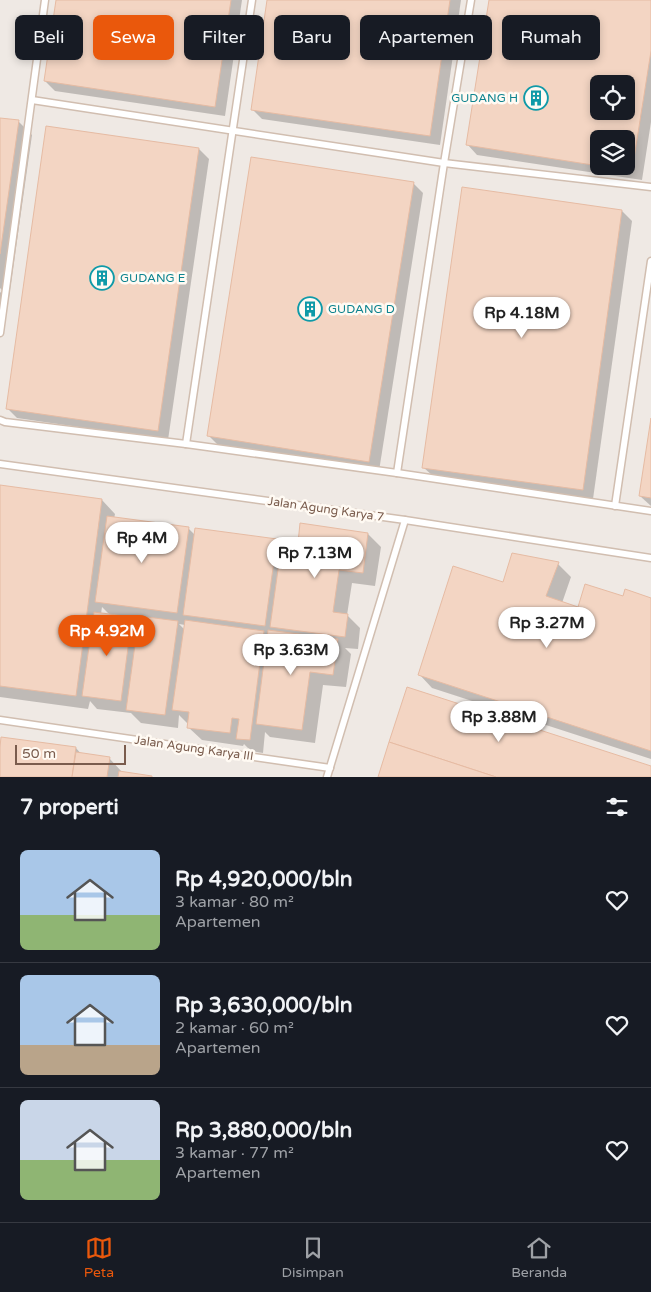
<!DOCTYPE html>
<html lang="id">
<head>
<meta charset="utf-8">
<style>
	:root { --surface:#171b24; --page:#20242c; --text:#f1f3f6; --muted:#9ea1a6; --line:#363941; --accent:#ea580c }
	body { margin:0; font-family:"Varela Round",sans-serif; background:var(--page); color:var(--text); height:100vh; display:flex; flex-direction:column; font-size:19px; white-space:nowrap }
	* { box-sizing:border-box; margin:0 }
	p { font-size:16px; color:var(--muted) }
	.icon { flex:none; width:28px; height:28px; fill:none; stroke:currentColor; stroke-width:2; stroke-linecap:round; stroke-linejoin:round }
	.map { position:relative; height:777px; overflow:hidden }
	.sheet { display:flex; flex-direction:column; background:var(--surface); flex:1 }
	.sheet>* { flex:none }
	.hud { position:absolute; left:15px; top:15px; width:621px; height:45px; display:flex; gap:10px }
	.fabs { position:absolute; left:590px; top:75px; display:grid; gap:10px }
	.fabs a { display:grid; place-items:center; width:45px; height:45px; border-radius:8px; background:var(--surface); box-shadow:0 2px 8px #0003; font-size:25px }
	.scale { position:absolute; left:15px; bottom:12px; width:111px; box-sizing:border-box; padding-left:5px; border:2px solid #7a5c4d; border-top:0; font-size:14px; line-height:18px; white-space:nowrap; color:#7a5c4d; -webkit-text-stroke:4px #fffaf3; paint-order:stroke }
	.price { position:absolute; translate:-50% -42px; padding:0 11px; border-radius:18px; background:#fff; color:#222; font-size:16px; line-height:32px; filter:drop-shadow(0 1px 2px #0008) }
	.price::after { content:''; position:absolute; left:50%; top:30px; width:15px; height:11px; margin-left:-8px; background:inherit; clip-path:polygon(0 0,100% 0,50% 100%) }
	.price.active { background:var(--accent); color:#fff }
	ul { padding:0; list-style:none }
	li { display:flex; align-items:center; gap:15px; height:125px; padding:0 20px }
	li+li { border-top:1px solid var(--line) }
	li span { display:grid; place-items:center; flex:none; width:140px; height:100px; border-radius:8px; color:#555 }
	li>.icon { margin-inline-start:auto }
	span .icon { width:60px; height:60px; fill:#fffc; stroke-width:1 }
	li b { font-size:21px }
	h2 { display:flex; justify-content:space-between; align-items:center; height:60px; padding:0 20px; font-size:21px }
	.chip { padding:0 18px; border-radius:8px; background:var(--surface); box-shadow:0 2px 8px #0003; font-size:18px; line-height:45px }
	.chip.active { background:var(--accent); color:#fff }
	.tabs { display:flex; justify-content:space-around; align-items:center; height:70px; border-top:1px solid var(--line); background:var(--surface); font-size:14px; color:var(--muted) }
	.tabs a { display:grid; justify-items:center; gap:2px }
	.tabs .active { color:var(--accent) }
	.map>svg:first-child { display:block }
</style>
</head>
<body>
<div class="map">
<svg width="651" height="777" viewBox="0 0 651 777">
	<rect width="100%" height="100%" fill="#fdf6ec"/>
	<path fill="#efe9e4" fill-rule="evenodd" d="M0,0H651V777H0ZM599,84H626V111H599ZM599,139H626V166H599Z"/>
	<g fill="#0003" fill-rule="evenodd">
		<path d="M57,0H242L225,116L55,91L45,81Z"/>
		<path d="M268,0H461L440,145L262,119L252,109Z"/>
		<path d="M490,0H651V122L642,180L477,155L467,144ZM599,84H626V111H599ZM599,139H626V166H599Z"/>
		<path d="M0,119L19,122L32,135L9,297L0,288Z"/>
		<path d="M48,127L199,149L209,159L168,440L17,418L7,408Z"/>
		<path d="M413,183L423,193L379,471L219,446L209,436Z"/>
		<path d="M622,211L632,221L593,499L434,477L423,467Z"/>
		<path d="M0,292L6,297L0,330Z"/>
		<path d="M651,427V506L640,496Z"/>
		<path d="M0,486L102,500L115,514L114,519L189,529L195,535L277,541L283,547L368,534L381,547L375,586L352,583L347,615L360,628L358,649L345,648L351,654L346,687L323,685L315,743L270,737L265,732L263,753L251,751L244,744L243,746L202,740L188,727L189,723H187L179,715L178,728L141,723L131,713L97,709L90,701L88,709L0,697ZM102,607L110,615L101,614ZM131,618L140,619L139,625ZM179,624L185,625V630Z"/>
		<path d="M558,564L571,577L562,603L579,608L624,598L651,599V759L432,688L419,674L504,584Z"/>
		<path d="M76,748L82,755L109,758L122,772V773L152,777H0V756Z"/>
	</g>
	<g fill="#f3d5c3" stroke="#e6bba3" fill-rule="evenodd">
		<path d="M56,0H231L215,107L44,81Z"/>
		<path d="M267,0H450L430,136L251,110Z"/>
		<path d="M489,0H651V51L632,171L603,166H626V139H599V166L466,145ZM599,84H626V111H599Z"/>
		<path d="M0,118L19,120L0,254Z"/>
		<path d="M46,126L199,148L158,431L6,409Z"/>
		<path d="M251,157L414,182L369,462L207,436Z"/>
		<path d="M462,187L622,210L583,490L422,468Z"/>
		<path d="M651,418V498L639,496Z"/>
		<path d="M0,485L102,499L76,696L0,686Z"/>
		<path d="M107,516L189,527L177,613L95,602Z"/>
		<path d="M300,523L368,533L363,573L339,570L333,612L348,614L345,637L270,627L282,541L298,543Z"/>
		<path d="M195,528L277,539L265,626L183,615Z"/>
		<path d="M512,553L559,562L546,596L578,607L585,584L623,596L625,589L651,598V751L418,675L453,566L503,582Z"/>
		<path d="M94,612L132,617L121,701L82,696Z"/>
		<path d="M139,616L178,621L165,715L126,710Z"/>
		<path d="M185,620L264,631L250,740L236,739L239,719L232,718L230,733L187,728L189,712L172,710Z"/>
		<path d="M268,630L338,639L333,675L310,672L302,730L256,724Z"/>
		<path d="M407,687L651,766V777H496L389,742Z"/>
		<path d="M1,737L76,747L72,777H0V747Z"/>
		<path d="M389,742L496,777H378Z"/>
		<path d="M76,752L110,757L107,777H72Z"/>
		<path d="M119,771L152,776V777H118Z"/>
	</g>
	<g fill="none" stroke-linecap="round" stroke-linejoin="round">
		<g stroke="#d1beb0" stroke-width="9">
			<g id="service">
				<path d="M471,0L444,163L397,473L651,511"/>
				<path d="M32,100L444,163L651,187"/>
				<path d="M0,333L45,0"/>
				<path d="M0,420L5,422L186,444L397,473"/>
				<path d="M186,444L252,0"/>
				<path d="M0,464L405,520L651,558"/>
				<path d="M615,506L651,261"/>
				<path d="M0,720L330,768"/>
				<path d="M327,777L405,520"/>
			</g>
		</g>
		<use href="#service" stroke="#fff" stroke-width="6"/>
	</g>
	<defs>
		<g id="building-ring" transform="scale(1.25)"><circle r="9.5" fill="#fffaf3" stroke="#0f9aa8" stroke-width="1.5"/><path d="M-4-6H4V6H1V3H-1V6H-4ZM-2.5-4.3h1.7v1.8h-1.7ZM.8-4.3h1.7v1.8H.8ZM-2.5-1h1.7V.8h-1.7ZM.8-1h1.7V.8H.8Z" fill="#0f9aa8"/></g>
	</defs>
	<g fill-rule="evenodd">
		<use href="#building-ring" x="536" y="98"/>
		<use href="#building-ring" x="102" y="278"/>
		<use href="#building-ring" x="310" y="309"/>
	</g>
	<g text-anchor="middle" stroke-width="5" stroke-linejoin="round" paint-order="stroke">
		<g font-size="12" fill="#0d838f" stroke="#fffaf3" text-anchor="start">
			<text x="518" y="102" text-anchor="end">GUDANG H</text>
			<text x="120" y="282">GUDANG E</text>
			<text x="328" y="313">GUDANG D</text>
		</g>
		<g font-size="12" fill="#7a5c4d" stroke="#fffaf3">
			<text transform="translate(326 509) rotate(8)" y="4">Jalan Agung Karya 7</text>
			<text transform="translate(194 748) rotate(8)" y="4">Jalan Agung Karya III</text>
		</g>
	</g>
</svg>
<div class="fabs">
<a><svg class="icon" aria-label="locate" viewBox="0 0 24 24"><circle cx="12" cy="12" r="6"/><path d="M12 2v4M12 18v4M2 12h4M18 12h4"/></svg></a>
<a><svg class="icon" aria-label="layers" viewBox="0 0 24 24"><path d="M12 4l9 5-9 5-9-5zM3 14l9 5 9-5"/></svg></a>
</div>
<div class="scale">50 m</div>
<b class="price" style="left:522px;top:339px">Rp 4.18M</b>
<b class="price" style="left:142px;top:564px">Rp 4M</b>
<b class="price" style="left:315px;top:579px">Rp 7.13M</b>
<b class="price" style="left:547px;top:649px">Rp 3.27M</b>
<b class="price active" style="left:107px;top:657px">Rp 4.92M</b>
<b class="price" style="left:291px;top:676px">Rp 3.63M</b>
<b class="price" style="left:499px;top:743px">Rp 3.88M</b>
<div class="hud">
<a class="chip">Beli</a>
<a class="chip active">Sewa</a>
<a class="chip">Filter</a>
<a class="chip">Baru</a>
<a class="chip">Apartemen</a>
<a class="chip">Rumah</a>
</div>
</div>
<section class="sheet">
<h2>7 properti<svg class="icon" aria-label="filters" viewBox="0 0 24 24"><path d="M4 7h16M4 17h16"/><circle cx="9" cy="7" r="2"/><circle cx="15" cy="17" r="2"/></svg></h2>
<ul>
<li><span style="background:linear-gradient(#a9c7e8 65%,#8fb573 0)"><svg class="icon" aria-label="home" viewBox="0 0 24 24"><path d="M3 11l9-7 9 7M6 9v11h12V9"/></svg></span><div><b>Rp 4,920,000/bln</b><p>3 kamar · 80 m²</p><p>Apartemen</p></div><svg class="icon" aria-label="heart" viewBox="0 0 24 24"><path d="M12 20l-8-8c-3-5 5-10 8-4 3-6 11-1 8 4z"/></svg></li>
<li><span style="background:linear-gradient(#a9c7e8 70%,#b9a48a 0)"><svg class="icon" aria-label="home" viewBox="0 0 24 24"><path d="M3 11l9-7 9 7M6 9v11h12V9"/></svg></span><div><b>Rp 3,630,000/bln</b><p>2 kamar · 60 m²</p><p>Apartemen</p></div><svg class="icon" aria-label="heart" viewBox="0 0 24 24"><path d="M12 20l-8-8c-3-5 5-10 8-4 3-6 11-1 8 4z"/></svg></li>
<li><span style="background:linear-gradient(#c9d6e8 60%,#8fb573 0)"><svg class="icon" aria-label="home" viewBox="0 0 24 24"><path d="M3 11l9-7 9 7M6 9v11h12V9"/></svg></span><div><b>Rp 3,880,000/bln</b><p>3 kamar · 77 m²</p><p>Apartemen</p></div><svg class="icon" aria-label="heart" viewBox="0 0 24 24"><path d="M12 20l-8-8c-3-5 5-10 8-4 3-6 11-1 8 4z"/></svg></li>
</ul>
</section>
<nav class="tabs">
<a class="active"><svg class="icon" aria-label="map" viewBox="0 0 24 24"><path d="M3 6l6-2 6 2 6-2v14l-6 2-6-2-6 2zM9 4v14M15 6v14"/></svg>Peta</a>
<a><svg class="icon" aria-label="saved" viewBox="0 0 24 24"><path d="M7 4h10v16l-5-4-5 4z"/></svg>Disimpan</a>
<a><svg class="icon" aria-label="home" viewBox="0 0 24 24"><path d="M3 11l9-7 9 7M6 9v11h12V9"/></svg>Beranda</a>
</nav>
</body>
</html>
